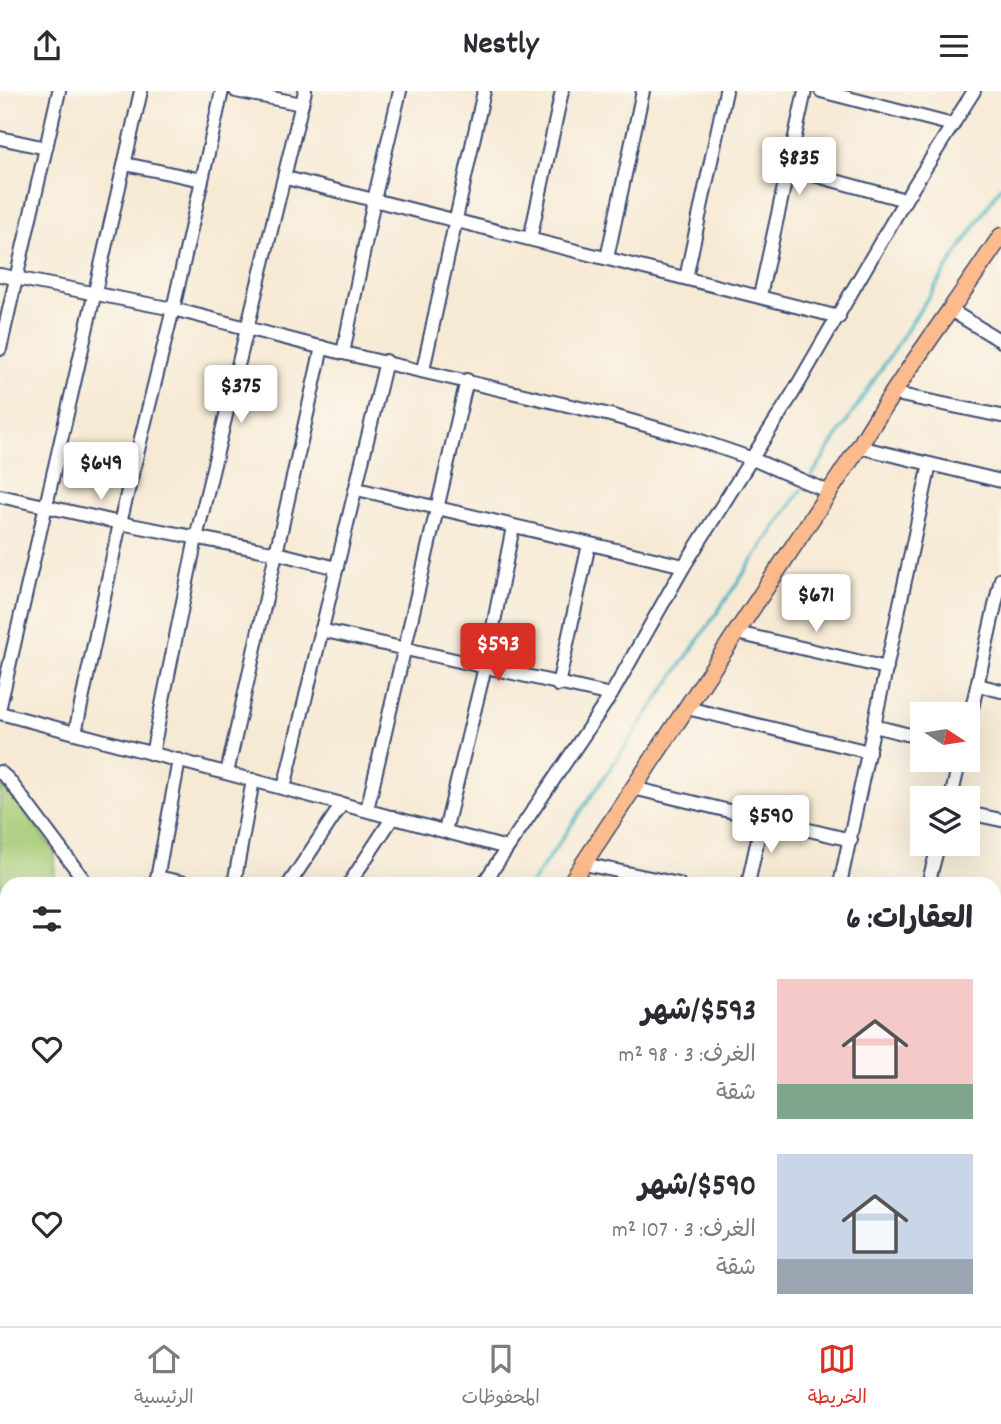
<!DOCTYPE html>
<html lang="ar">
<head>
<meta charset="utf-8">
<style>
	:root { --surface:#fff; --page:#f2f2f3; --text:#2b2b33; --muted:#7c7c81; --line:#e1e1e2; --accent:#d93025 }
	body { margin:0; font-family:Dekko,"Playpen Sans Arabic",sans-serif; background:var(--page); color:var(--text); direction:rtl; height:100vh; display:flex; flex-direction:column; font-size:26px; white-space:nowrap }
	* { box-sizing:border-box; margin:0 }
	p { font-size:23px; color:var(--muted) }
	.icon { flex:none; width:38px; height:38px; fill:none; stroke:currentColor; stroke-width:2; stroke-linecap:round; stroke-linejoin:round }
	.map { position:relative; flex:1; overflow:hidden; direction:ltr }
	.drawer { position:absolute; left:0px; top:786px; width:1001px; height:450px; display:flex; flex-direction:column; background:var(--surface); border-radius:21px 21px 0 0; box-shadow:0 7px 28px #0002; direction:rtl }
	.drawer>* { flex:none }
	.needle { width:46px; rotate:102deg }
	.buttons { position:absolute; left:910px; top:611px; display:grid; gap:14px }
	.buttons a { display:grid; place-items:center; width:70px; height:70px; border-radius:0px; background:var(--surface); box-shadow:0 7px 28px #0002; font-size:35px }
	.price { position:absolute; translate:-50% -60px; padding:0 16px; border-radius:7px; background:#fff; color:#222; font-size:23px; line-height:46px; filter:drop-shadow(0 2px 4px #0008) }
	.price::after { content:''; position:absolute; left:50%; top:42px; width:21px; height:16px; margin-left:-10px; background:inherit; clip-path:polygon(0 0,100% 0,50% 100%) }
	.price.selected { background:var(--accent); color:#fff }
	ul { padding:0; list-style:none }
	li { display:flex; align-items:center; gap:21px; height:175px; padding:0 28px }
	li span { display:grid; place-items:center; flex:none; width:196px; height:140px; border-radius:0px; color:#555 }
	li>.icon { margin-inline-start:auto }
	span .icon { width:84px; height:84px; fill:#fffc; stroke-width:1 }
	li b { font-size:30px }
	h2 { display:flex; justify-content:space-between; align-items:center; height:84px; padding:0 28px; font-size:30px }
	header { display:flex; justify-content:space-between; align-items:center; height:91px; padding:0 28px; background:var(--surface); font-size:32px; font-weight:800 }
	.tabs { display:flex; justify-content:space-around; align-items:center; height:98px; border-top:2px solid var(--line); background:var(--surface); font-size:19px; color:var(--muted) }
	.tabs a { display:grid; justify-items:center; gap:4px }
	.tabs .selected { color:var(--accent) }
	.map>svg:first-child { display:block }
</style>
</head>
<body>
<header><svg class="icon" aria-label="menu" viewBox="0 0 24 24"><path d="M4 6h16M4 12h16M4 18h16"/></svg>Nestly<svg class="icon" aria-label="share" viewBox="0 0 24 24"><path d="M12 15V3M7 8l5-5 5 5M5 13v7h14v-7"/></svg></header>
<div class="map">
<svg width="1001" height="1235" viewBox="0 0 1001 1235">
	<rect width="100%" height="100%" fill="#fbf7ec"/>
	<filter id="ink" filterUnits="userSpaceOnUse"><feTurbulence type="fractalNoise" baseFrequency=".0143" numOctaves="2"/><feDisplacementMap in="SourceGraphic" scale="14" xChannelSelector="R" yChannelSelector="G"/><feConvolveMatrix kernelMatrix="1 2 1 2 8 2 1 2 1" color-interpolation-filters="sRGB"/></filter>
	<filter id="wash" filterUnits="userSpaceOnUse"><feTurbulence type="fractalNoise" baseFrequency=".00686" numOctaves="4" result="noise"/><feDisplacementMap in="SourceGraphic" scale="28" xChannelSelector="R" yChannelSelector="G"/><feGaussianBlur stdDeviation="1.57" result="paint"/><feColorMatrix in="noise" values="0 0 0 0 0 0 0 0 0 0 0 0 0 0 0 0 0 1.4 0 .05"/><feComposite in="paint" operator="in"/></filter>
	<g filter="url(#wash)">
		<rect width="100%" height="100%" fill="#f7ead5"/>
		<path fill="#a6cc77" stroke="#607e6a" stroke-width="2" d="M0,694L19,712L55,761L54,793H7V1106L0,1114Z"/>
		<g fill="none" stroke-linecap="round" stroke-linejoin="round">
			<g stroke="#43b2be" stroke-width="3.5">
				<path d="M812,384L1001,95"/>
				<path d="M531,793L801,399"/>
				<path d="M227,1235L232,1228"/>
			</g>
		</g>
	</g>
	<g filter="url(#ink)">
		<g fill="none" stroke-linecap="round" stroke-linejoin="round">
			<g stroke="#3c4b70" stroke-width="16">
				<g id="minor">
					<path d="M236,0L302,13"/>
					<path d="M821,0L953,34"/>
					<path d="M0,47L46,57"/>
					<path d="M125,73L202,89"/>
					<path d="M788,77L905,109"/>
					<path d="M286,87L839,226"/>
					<path d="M530,148L562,0"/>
					<path d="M607,167L643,0"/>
					<path d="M0,184L173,218L343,262L610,324L695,348L750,367L829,401"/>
					<path d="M686,187L726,0"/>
					<path d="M760,205L805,0"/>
					<path d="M952,220L1001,250"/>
					<path d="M0,258L59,0"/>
					<path d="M343,262L374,109L400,0"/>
					<path d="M423,279L484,0"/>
					<path d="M891,302L1001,325"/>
					<path d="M859,356L1001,390"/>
					<path d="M357,398L684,475"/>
					<path d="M0,405L120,432L277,462L337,477"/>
					<path d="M321,539L611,604"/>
					<path d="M737,542L887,577"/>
					<path d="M558,594L589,453"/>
					<path d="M978,594L1001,600"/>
					<path d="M0,615L141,0"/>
					<path d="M687,617L869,661"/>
					<path d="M0,622L507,757"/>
					<path d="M874,635L922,647"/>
					<path d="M968,635L1001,488"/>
					<path d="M75,642L120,432L173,218L222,0"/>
					<path d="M152,663L196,447L305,0"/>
					<path d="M0,681L9,689L87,793"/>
					<path d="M227,682L322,256"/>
					<path d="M284,697L386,270"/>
					<path d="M633,697L851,749"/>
					<path d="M951,707L960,668"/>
					<path d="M367,719L467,289"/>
					<path d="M968,722L1001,729"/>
					<path d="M445,740L485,576L513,436"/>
					<path d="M584,773L679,793"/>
					<path d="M157,786L190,793"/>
					<path d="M156,793L179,669"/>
					<path d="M234,793L253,689"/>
					<path d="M289,793L342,713"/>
					<path d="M349,793L393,726"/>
					<path d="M483,793L611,604L684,475L793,302L905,109L974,0"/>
					<path d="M748,793L762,729"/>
					<path d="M840,793L930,373"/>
					<path d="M928,793L939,752"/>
					<path d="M994,884L1001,856"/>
					<path d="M994,962L1001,963"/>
					<path d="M994,1192L1001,1194"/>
					<path d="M0,1219L7,1210"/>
					<path d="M88,1228L98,1235"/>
					<path d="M377,1228L392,1232"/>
					<path d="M564,1230L586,1235"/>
					<path d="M60,1235L64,1228"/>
					<path d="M184,1235L188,1228"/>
					<path d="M478,1235L480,1228"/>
					<path d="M645,1235L646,1228"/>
					<path d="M735,1235L737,1228"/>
					<path d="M829,1235L830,1228"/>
					<path d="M915,1235L917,1228"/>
					<path d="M999,1235L1001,1227"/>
				</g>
			</g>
			<g stroke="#3c4b70" stroke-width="19">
				<g id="major">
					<path d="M570,793L859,356C902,283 954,216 1001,145"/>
					<path d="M274,1235L278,1228"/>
				</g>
			</g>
			<use href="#minor" stroke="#fff" stroke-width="12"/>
			<use href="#major" stroke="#fbbb8d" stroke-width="16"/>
		</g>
	</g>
</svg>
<div class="buttons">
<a><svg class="needle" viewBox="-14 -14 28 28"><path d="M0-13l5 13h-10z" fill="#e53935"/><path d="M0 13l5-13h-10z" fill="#7c7c81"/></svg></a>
<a><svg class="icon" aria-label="layers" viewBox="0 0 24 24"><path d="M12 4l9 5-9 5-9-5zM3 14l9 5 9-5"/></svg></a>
</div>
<b class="price" style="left:799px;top:106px">$835</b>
<b class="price" style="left:241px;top:334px">$375</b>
<b class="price" style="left:101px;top:411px">$649</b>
<b class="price" style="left:816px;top:543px">$671</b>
<b class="price selected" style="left:498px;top:592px">$593</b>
<b class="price" style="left:771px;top:764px">$590</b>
<section class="drawer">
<h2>العقارات: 6<svg class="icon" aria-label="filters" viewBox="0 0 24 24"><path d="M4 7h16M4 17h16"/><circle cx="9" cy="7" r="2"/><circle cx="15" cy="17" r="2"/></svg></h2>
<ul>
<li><span style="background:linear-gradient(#f6c9c9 75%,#7fa58c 0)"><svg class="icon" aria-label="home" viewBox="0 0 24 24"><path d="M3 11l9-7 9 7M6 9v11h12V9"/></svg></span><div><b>$593/شهر</b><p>الغرف: 3 · 98 m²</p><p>شقة</p></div><svg class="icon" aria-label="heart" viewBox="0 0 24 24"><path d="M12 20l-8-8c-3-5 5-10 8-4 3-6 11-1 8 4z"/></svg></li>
<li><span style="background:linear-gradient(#c9d6e8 75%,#9aa5b1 0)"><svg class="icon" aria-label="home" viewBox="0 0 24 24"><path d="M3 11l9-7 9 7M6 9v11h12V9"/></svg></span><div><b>$590/شهر</b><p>الغرف: 3 · 107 m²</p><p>شقة</p></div><svg class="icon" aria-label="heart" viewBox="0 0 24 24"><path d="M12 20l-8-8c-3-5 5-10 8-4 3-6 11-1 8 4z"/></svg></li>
</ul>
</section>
</div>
<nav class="tabs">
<a class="selected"><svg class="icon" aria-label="map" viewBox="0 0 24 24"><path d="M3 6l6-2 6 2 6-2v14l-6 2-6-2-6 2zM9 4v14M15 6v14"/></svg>الخريطة</a>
<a><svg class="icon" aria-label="saved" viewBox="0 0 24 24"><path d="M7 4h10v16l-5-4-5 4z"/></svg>المحفوظات</a>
<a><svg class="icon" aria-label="home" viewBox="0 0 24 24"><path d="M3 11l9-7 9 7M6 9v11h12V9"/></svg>الرئيسية</a>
</nav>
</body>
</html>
